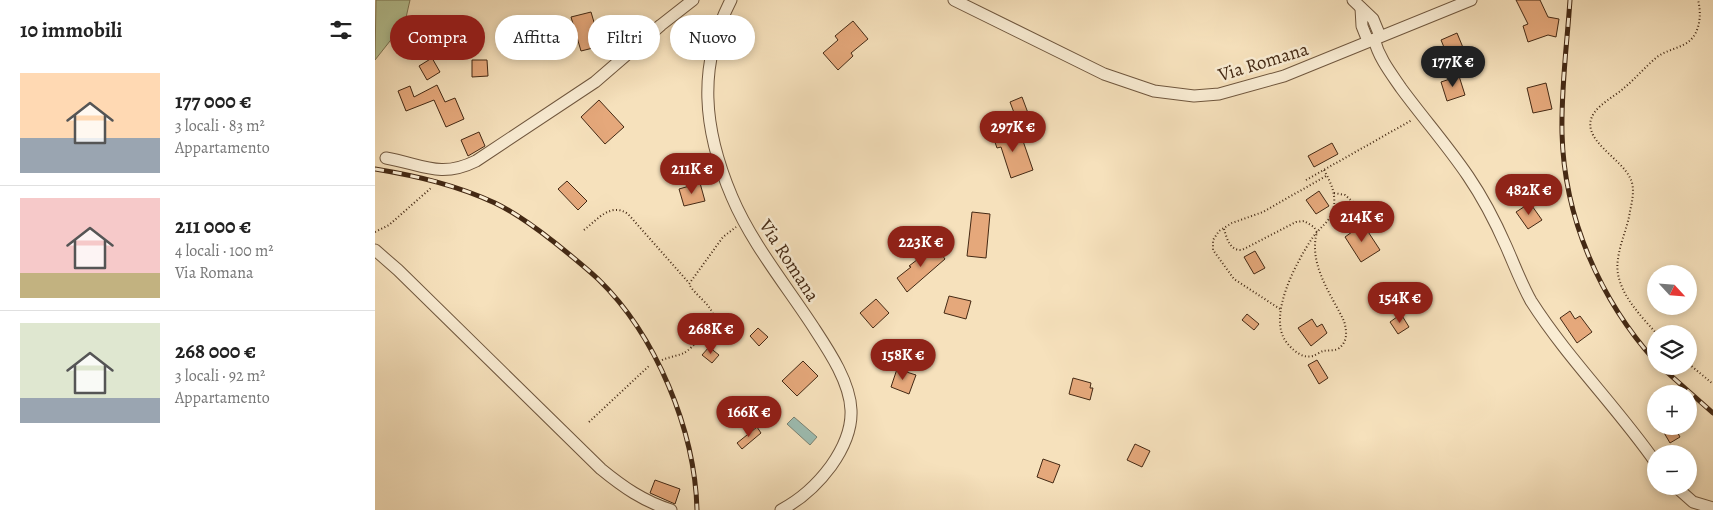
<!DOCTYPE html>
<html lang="it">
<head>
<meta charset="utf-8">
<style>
	:root { --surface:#fff; --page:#f6f6f6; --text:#222; --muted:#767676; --line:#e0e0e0; --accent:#8f2418 }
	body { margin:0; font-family:Alegreya,serif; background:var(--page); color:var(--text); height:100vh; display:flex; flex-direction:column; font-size:19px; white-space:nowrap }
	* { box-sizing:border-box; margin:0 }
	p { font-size:16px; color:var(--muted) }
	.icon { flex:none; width:28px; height:28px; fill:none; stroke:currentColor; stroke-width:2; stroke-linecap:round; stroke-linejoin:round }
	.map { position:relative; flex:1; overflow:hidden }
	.panel { display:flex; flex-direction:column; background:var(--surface); width:375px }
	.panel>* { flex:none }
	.top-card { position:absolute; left:15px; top:15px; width:475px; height:45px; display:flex; gap:10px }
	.needle { width:32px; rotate:116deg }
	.fabs { position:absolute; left:1272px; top:265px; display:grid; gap:10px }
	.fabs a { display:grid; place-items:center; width:50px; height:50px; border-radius:50%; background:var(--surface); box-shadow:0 2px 8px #0003; font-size:25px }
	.price { position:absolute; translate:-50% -42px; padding:0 11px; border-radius:18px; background:var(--accent); color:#fff; font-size:16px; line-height:32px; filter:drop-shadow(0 1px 2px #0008) }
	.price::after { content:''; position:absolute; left:50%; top:30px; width:15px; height:11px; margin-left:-8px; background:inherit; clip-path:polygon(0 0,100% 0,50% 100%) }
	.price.selected { background:#222; color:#fff }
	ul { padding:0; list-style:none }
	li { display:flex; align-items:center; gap:15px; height:125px; padding:0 20px }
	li+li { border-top:1px solid var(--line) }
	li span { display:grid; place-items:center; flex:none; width:140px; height:100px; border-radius:0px; color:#555 }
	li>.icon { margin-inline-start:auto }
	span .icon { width:60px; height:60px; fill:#fffc; stroke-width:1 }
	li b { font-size:21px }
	h2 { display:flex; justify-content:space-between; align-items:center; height:60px; padding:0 20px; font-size:21px }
	.tag { padding:0 18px; border-radius:22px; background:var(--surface); box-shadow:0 2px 8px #0003; font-size:18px; line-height:45px }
	.tag.selected { background:var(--accent); color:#fff }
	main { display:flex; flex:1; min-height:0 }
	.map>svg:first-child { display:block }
</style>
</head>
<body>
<main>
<section class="panel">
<h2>10 immobili<svg class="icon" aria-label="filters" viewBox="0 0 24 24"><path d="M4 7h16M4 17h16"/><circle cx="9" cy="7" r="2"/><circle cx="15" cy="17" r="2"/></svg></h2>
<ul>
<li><span style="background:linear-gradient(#ffd9b3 65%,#9aa5b1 0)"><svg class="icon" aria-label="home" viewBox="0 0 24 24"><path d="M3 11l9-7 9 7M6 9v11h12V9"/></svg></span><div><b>177 000 €</b><p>3 locali · 83 m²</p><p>Appartamento</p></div></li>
<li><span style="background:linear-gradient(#f6c9c9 75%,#c2b280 0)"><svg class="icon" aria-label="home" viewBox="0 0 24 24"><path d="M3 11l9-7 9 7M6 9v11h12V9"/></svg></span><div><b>211 000 €</b><p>4 locali · 100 m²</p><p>Via Romana</p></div></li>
<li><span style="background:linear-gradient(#dfe7d0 75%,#9aa5b1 0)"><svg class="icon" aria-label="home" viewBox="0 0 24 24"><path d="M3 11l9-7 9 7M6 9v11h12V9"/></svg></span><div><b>268 000 €</b><p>3 locali · 92 m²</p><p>Appartamento</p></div></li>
</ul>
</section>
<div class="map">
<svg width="1338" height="510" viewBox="0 0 1338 510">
	<rect width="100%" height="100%" fill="#f6e1bc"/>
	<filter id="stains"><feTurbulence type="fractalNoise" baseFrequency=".004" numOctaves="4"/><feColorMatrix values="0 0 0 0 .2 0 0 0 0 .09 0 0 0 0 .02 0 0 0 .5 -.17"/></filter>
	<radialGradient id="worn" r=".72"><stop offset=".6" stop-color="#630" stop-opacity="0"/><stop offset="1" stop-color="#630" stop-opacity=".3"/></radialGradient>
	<path fill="#b6c495" stroke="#7d7654" d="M1,0H35L30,22L0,60Z"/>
	<path fill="#9dbdb2" stroke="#798273" d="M419,417L442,437L435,445L412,424Z"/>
	<g fill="#e5a87b" stroke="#442914">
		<path d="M1141,0H1165L1173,17L1184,19L1181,37L1173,35L1153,42L1148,26L1153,24Z"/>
		<path d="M216,12L226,46L206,51L196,17Z"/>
		<path d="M163,21H170L172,39L182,38L183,54L166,55Z"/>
		<path d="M478,21L493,39L476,53L478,56L463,70L448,53L463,40L460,36Z"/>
		<path d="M79,26L84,50L67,54L62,30Z"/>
		<path d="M1082,33L1096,67L1080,74L1066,40Z"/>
		<path d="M57,58L65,72L52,80L44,66Z"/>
		<path d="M97,60H112L113,76L97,77Z"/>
		<path d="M1084,76L1090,95L1072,101L1066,82Z"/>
		<path d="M1171,83L1177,109L1158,113L1152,88Z"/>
		<path d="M62,85L70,102L80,98L89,119L71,127L59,100L31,111L23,91L35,86L39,97Z"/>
		<path d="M647,97L653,113L641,118L635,102Z"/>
		<path d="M224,100L249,127L230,144L206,117Z"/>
		<path d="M625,124L632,143L647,138L658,170L636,178L626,147L622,148L615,128Z"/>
		<path d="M104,132L110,146L93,156L86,140Z"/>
		<path d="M957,143L963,154L939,167L933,156Z"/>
		<path d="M192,181L212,201L203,210L183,189Z"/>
		<path d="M325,183L330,201L309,206L304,189Z"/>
		<path d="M944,191L954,206L941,214L931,200Z"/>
		<path d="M1155,203L1167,220L1153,229L1141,212Z"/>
		<path d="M597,212L615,214L611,258L592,256Z"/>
		<path d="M988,224L1005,250L986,262L970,237Z"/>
		<path d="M559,244L570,259L532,292L522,278L536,267L534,266L547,256L545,255Z"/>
		<path d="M880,251L890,268L879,274L869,257Z"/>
		<path d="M574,296L596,301L591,319L569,313Z"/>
		<path d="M501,299L514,313L498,328L485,313Z"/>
		<path d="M1195,311L1200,319L1205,316L1217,332L1202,343L1185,318Z"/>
		<path d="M872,314L884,324L879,330L867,320Z"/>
		<path d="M1026,314L1034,327L1023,334L1015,322Z"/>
		<path d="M937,319L942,327L947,324L952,333L936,346L923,328Z"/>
		<path d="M383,328L393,337L384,346L375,336Z"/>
		<path d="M334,347L344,355L337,363L327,355Z"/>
		<path d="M942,360L953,378L944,384L933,365Z"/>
		<path d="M428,361L443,376L422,396L407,381Z"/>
		<path d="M522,369L541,375L534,394L516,387Z"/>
		<path d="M698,378L716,383L715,388H718L715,400L694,394Z"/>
		<path d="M1299,426L1305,437L1295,443L1288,431Z"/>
		<path d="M382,427L386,433L367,449L362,443Z"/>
		<path d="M760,444L775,451L767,467L752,460Z"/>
		<path d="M668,459L685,465L678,483L662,477Z"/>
		<path d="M280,480L305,489L300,504L275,493Z"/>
	</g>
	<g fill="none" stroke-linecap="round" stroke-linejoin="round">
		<g stroke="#70573e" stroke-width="13">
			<g id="minor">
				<path d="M356,0C322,66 328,129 357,197C376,242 410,284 437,325C452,348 475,381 476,410C477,431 468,449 456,466C442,485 427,499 406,510"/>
				<path d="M579,0L729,74L779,91L819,96L844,94L909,76L1096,0"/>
				<path d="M978,0L998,19L1005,36"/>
				<path d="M986,8L987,26L993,41"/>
				<path d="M999,39C1004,58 1015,72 1026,88C1048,118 1072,145 1093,176C1108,198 1120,221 1131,246C1139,264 1146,283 1156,301C1193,359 1242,407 1281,463"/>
				<path d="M11,158C46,164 65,179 101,161L220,82L286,25L318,0"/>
				<path d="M0,250L23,270L226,469C248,487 268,501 296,510"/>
				<path d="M1300,486L1318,502L1338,508"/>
			</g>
		</g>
		<g stroke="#442914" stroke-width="2" stroke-dasharray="1 2.5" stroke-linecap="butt">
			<path d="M931,180L1037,120"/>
			<path d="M959,193L970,195L986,209"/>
			<path d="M849,229C852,239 855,251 867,250L921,222L929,221L939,227L942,232C933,264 956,294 969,321C972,332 973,342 963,349C958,351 953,350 948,351C945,352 941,355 938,356C927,359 918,350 912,343C891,317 922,261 938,237C945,227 955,222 958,210C962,195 956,183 949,170"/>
			<path d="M209,230C223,219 236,202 253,214L314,283"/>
			<path d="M0,232L14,225L56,188"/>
			<path d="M905,309L859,279L838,250V240L844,231L857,223L888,212L951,176"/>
			<path d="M1282,334C1264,314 1238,288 1243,259C1245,242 1253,227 1255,211C1257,202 1260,189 1256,180C1248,158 1202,139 1219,113C1226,103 1240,96 1249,88C1260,79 1270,67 1282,57C1290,51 1301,49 1310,44C1325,36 1327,15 1323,0"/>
			<path d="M287,360C294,357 302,356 309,353C317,349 341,323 338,314C334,303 320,295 314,284L348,237L361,227"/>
			<path d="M1314,364L1338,384"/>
			<path d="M214,422L275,365"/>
		</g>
		<use href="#minor" stroke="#f9ecd3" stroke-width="11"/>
		<g stroke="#442914" stroke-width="5">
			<g id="rail">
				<path d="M1195,0C1192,44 1186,89 1187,133C1189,218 1225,300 1281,362"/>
				<path d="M0,169C42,176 81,185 120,203C141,213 161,228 179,242C194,254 209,266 223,279C281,335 320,430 322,510"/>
				<path d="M1285,366L1338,413"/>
			</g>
		</g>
		<use href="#rail" stroke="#f9ecd3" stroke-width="3" stroke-dasharray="9" stroke-linecap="butt"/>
	</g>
	<g text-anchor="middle" stroke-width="5" stroke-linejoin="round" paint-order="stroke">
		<g font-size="19" fill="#442914" stroke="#f9ecd3">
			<text transform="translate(888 61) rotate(-17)" y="7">Via Romana</text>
			<text transform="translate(415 260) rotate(57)" y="7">Via Romana</text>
		</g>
	</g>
	<rect width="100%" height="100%" filter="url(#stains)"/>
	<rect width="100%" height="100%" fill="url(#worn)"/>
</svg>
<div class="fabs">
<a><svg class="needle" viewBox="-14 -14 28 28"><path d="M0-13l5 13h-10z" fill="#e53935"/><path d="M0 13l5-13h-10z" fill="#767676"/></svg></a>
<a><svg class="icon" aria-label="layers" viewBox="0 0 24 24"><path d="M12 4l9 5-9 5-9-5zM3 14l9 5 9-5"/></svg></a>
<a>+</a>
<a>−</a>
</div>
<b class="price selected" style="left:1078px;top:88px">177K €</b>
<b class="price" style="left:638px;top:153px">297K €</b>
<b class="price" style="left:317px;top:195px">211K €</b>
<b class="price" style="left:1154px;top:216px">482K €</b>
<b class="price" style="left:987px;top:243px">214K €</b>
<b class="price" style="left:546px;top:268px">223K €</b>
<b class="price" style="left:1025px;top:324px">154K €</b>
<b class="price" style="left:336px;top:355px">268K €</b>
<b class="price" style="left:528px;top:381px">158K €</b>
<b class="price" style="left:374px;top:438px">166K €</b>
<div class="top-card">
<a class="tag selected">Compra</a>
<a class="tag">Affitta</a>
<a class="tag">Filtri</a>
<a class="tag">Nuovo</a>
</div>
</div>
</main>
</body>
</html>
